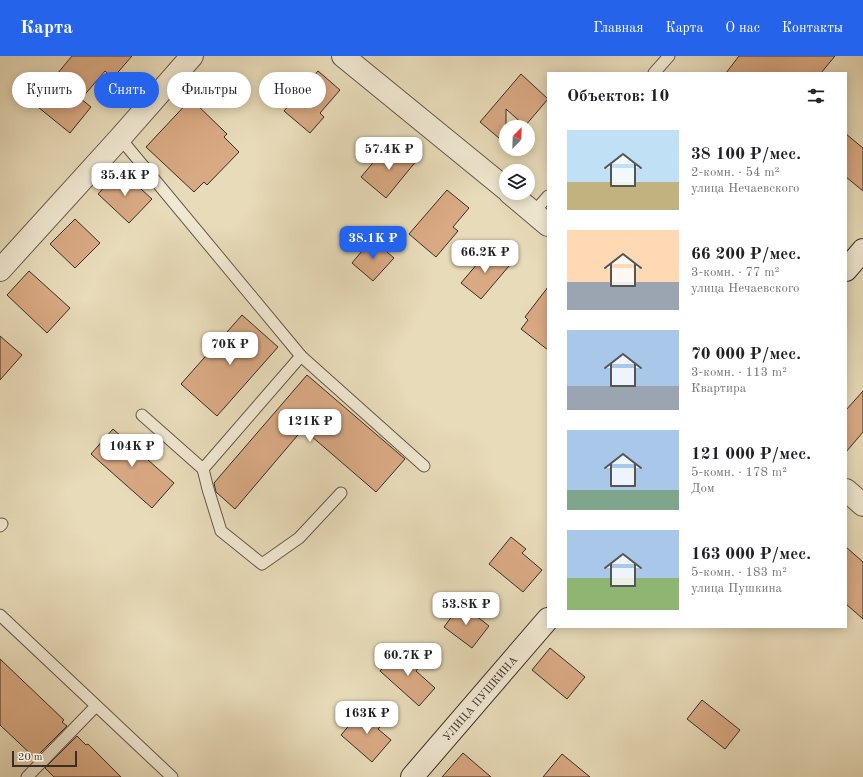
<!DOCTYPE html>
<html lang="ru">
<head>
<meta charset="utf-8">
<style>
	:root { --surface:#fff; --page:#f2f2f2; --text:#202124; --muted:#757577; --accent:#2563eb }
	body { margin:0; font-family:"Old Standard TT",serif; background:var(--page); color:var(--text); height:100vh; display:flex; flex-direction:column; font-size:15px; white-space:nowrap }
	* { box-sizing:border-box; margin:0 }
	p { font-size:13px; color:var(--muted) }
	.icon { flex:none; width:22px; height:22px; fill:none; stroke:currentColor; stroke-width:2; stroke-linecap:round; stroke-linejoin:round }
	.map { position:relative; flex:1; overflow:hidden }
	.details { position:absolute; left:547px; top:16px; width:300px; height:556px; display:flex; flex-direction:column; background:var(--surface); border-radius:0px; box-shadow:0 2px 10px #0003 }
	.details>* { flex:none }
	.guide { position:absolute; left:12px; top:16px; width:380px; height:36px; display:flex; gap:8px }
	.needle { width:26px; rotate:23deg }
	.buttons { position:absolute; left:499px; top:64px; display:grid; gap:8px }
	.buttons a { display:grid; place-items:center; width:36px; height:36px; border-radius:50%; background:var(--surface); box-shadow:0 2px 10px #0003; font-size:20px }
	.scale { position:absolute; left:12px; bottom:10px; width:65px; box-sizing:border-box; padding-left:4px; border:2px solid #382e25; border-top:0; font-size:11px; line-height:14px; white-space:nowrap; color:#382e25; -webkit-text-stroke:3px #f0e8d2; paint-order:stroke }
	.price { position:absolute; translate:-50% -34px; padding:0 9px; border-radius:8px; background:#fff; color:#222; font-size:13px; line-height:26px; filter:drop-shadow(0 1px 2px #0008) }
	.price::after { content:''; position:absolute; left:50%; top:24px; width:12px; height:9px; margin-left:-6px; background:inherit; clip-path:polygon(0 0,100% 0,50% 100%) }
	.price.on { background:var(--accent); color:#fff }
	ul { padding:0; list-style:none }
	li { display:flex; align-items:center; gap:12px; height:100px; padding:0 20px }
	li span { display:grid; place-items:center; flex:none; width:112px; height:80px; border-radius:0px; color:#555 }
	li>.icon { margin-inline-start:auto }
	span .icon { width:48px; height:48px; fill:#fffc; stroke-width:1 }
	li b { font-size:17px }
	h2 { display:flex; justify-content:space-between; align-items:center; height:48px; padding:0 20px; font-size:17px }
	.pill { padding:0 14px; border-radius:18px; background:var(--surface); box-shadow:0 2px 10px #0003; font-size:14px; line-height:36px }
	.pill.on { background:var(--accent); color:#fff }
	header { display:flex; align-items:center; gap:24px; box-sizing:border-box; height:56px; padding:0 20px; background:var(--accent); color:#fff }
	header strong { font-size:19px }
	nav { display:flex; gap:22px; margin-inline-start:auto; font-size:14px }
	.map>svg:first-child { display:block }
</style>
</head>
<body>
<header>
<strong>Карта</strong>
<nav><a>Главная</a><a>Карта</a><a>О нас</a><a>Контакты</a></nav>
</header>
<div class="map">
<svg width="863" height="721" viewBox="0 0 863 721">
	<rect width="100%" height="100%" fill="#e8dbb9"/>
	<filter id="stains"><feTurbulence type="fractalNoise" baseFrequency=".005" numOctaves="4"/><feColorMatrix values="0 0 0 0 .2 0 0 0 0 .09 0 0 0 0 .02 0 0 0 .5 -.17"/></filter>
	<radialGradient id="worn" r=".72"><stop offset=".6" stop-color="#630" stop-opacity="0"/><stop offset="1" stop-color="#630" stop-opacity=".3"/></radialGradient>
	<g fill="#d9a983" stroke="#382e25">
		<path d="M72,0H132L113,22L105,15L81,43L91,51L70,77L33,47Z"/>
		<path d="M739,0H835L821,17H726Z"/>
		<path d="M318,15L340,34L320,57L324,61L310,77L284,55Z"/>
		<path d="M521,18L548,43L525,70L506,53V88L480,66Z"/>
		<path d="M191,43L227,78L224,81L239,96L207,129L204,126L194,136L146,91Z"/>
		<path d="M846,78L863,92V135L846,121Z"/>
		<path d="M398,89L417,104L386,142L361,121L382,96L387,101Z"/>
		<path d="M120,114L152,143L129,167L98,138Z"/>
		<path d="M447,134L469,152L453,171L458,175L436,201L409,178Z"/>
		<path d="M75,163L100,187L75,212L50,188Z"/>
		<path d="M372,183L394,202L373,225L352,207Z"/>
		<path d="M489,194L509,210L481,243L461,227Z"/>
		<path d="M29,215L70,252L47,277L7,239Z"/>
		<path d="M548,231V294L521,273L528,264L525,261Z"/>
		<path d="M242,259L278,291L217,360L181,328Z"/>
		<path d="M0,280L22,299L0,324Z"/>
		<path d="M307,319L405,403L376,436L303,373L235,453L216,436L214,427Z"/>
		<path d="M863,335V376L846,396V354Z"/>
		<path d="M113,373L174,427L152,452L91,398Z"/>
		<path d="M511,481L526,493L522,497L542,514L523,536L489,508Z"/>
		<path d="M846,491L863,506V563L846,548Z"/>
		<path d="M461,548L489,570L472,592L444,571Z"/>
		<path d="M401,592L420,610L416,615L435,632L419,650L380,615Z"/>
		<path d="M550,592L585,621L567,643L532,614Z"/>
		<path d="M0,603L64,664L62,666L67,670L35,702L0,669Z"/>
		<path d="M702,644L740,674L725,693L687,663Z"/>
		<path d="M364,652L383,668L378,673L391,684L372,706L341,679Z"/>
		<path d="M77,680L86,689L88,688L121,721H54L45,712Z"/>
		<path d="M463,697L491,721H442Z"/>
		<path d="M562,698L590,721H543Z"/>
	</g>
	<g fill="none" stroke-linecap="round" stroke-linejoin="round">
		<g stroke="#64594a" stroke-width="13">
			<g id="service">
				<path d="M654,17L669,0"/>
				<path d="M120,82L301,300L424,410"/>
				<path d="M534,156L548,140"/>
				<path d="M142,359L203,413L301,300"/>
				<path d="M203,413L208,433L221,475L262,508L299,482L341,437"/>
				<path d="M0,470L2,468"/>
				<path d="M0,559L172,721"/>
				<path d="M27,721L96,650"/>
			</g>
		</g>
		<g stroke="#64594a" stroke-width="24">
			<g id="minor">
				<path d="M343,0L506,133"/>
				<path d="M510,137L548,169"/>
				<path d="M0,214L120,82L192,0"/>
				<path d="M846,434L863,449"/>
			</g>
		</g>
		<g stroke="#382e25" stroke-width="24">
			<g id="secondary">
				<path d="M846,214L863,194"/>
				<path id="s1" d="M412,721L548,563"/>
			</g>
		</g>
		<use href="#service" stroke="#f0e8d2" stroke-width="11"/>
		<use href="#minor" stroke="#f0e8d2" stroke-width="22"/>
		<use href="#secondary" stroke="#f0e8d2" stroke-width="22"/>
	</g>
	<g text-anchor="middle" stroke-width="3.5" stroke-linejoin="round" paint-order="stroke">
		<g font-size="11" fill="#382e25" stroke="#f0e8d2">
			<text dy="4" stroke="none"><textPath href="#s1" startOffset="104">УЛИЦА ПУШКИНА</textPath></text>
		</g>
	</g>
	<rect width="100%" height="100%" filter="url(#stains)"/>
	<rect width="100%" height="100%" fill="url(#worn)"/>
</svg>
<div class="buttons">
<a><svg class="needle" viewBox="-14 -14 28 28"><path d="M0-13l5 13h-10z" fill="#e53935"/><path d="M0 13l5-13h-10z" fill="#757577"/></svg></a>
<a><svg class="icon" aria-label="layers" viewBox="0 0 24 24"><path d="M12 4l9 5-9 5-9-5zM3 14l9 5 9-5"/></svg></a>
</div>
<div class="scale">20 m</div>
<b class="price" style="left:389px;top:115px">57.4K ₽</b>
<b class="price" style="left:125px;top:141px">35.4K ₽</b>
<b class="price on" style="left:373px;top:204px">38.1K ₽</b>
<b class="price" style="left:485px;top:218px">66.2K ₽</b>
<b class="price" style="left:230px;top:310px">70K ₽</b>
<b class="price" style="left:310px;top:387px">121K ₽</b>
<b class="price" style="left:132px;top:412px">104K ₽</b>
<b class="price" style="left:466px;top:570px">53.8K ₽</b>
<b class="price" style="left:408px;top:621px">60.7K ₽</b>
<b class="price" style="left:367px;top:679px">163K ₽</b>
<div class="guide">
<a class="pill">Купить</a>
<a class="pill on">Снять</a>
<a class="pill">Фильтры</a>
<a class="pill">Новое</a>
</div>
<section class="details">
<h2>Объектов: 10<svg class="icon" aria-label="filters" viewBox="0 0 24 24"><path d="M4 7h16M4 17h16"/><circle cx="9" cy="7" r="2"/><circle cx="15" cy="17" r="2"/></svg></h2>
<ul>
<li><span style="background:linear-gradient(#bfe0f5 65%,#c2b280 0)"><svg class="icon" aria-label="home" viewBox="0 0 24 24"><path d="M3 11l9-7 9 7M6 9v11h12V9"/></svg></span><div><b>38 100 ₽/мес.</b><p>2-комн. · 54 m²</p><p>улица Нечаевского</p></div></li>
<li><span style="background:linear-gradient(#ffd9b3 65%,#9aa5b1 0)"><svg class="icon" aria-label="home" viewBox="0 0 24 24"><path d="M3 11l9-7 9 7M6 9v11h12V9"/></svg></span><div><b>66 200 ₽/мес.</b><p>3-комн. · 77 m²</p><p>улица Нечаевского</p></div></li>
<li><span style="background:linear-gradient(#a9c7e8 70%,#9aa5b1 0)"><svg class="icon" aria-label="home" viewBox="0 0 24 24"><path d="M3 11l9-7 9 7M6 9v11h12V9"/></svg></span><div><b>70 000 ₽/мес.</b><p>3-комн. · 113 m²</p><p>Квартира</p></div></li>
<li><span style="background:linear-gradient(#a9c7e8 75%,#7fa58c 0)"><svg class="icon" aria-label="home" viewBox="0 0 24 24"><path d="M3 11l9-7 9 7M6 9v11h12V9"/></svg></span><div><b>121 000 ₽/мес.</b><p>5-комн. · 178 m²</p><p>Дом</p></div></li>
<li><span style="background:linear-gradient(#a9c7e8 60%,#8fb573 0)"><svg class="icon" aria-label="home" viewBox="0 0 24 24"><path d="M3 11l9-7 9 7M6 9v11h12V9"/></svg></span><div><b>163 000 ₽/мес.</b><p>5-комн. · 183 m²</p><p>улица Пушкина</p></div></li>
</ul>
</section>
</div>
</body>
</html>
